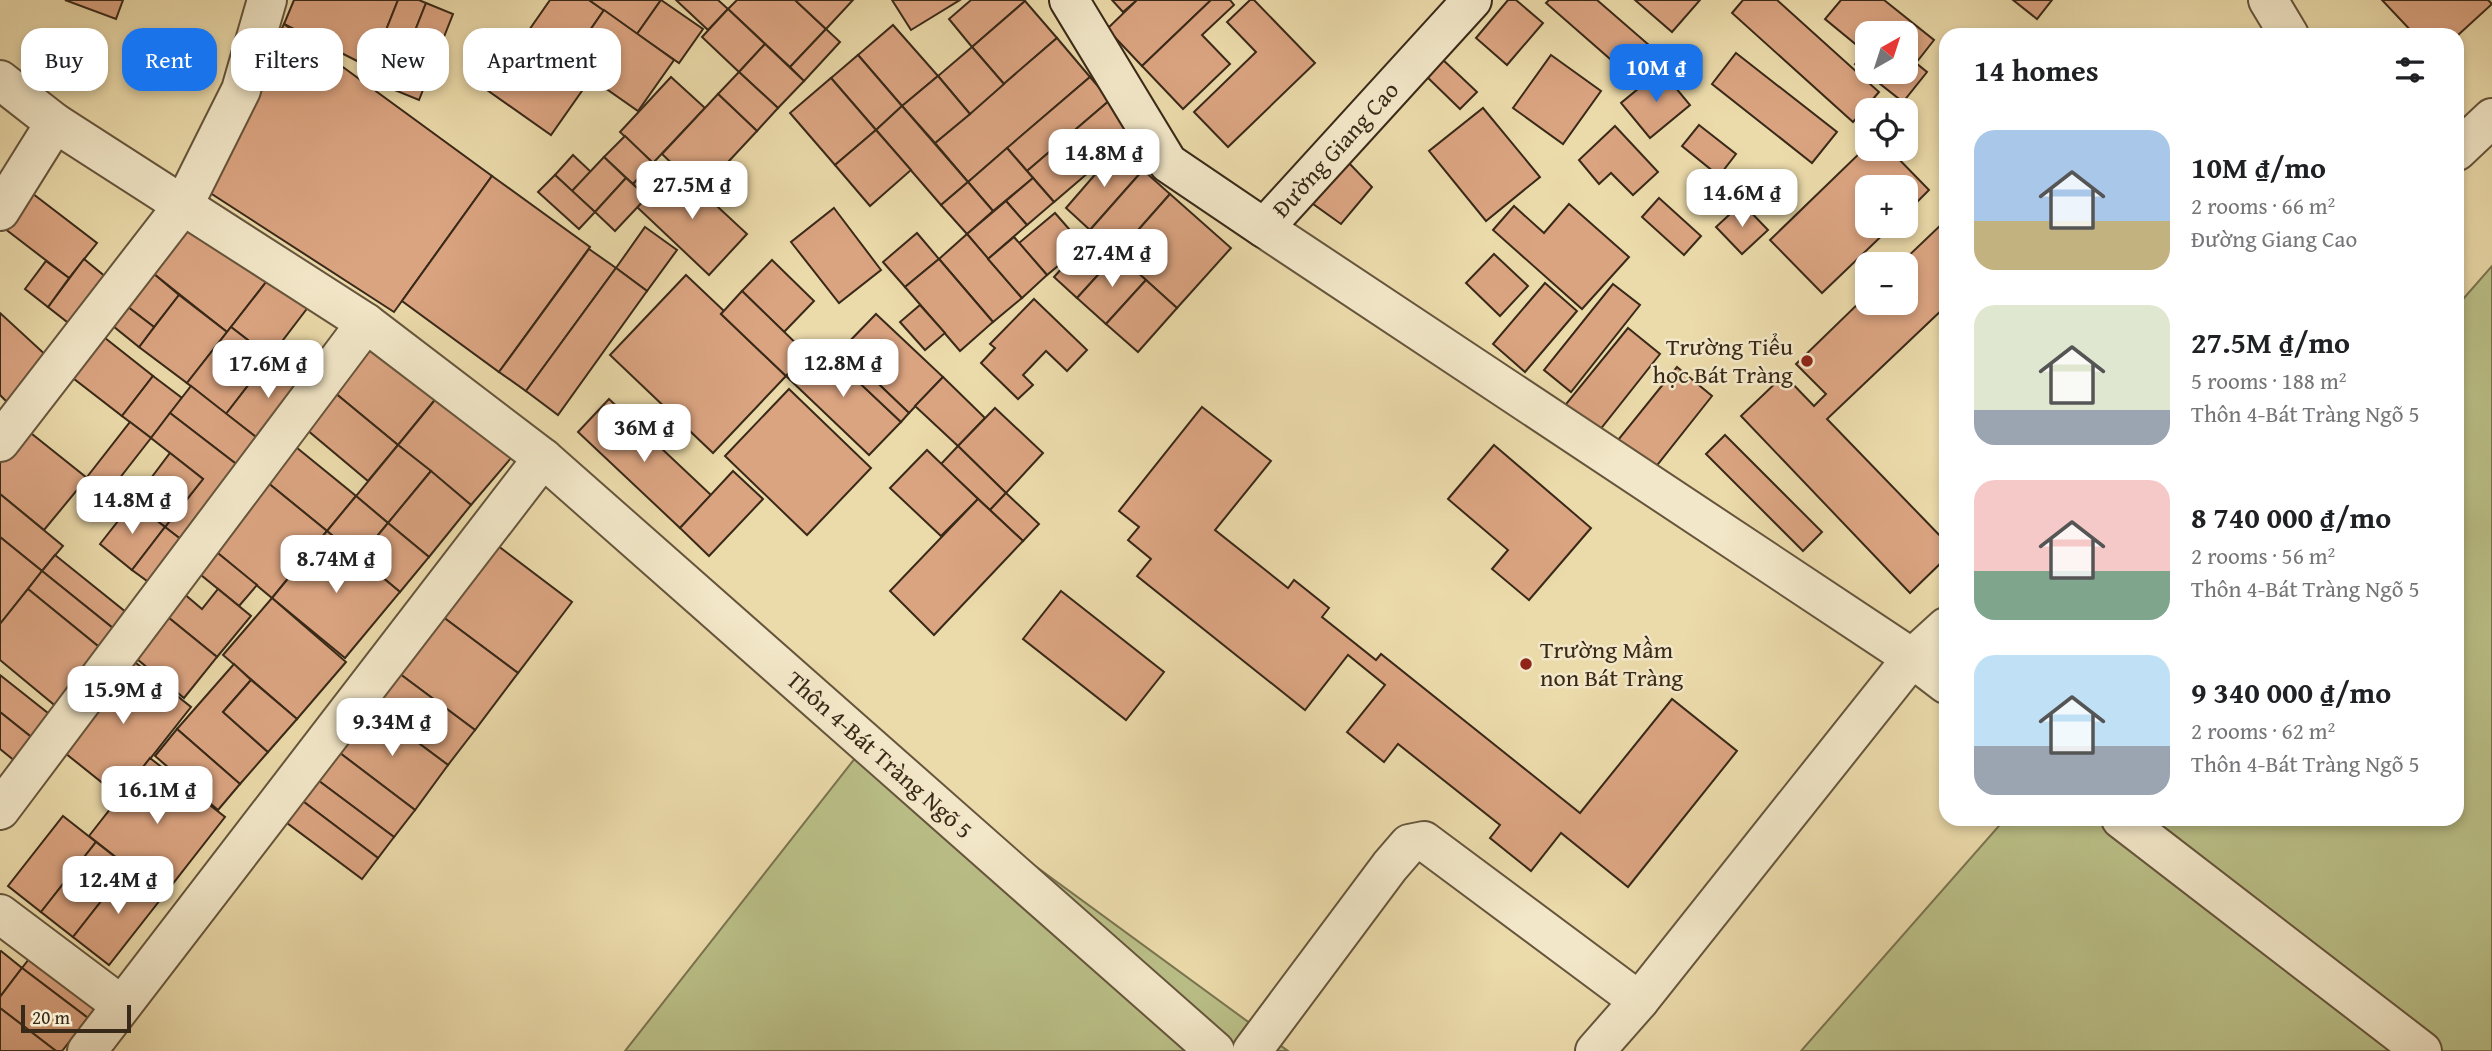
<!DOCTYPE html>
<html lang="en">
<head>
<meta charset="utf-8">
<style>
	:root { --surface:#fff; --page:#f6f6f6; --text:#202124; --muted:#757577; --accent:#1a73e8 }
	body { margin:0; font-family:"Gentium Book Plus",serif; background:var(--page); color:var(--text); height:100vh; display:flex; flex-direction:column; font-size:26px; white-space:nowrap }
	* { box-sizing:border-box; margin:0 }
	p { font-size:23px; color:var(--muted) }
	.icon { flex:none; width:38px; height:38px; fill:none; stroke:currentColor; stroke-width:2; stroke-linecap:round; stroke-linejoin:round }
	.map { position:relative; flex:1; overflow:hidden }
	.panel { position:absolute; left:1939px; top:28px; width:525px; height:798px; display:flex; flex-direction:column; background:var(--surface); border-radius:21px; box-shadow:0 4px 10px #0003 }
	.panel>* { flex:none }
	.hud { position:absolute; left:21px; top:28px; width:665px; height:63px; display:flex; gap:14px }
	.needle { width:46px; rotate:39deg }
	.controls { position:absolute; left:1855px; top:21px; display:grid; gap:14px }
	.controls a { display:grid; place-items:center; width:63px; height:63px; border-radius:14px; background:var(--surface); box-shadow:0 4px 10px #0003; font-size:35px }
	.scale { position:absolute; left:21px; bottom:18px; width:110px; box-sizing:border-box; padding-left:7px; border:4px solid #392918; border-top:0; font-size:19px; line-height:24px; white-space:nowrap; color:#392918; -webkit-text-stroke:5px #f2e7c8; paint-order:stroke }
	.price { position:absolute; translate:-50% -60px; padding:0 16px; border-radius:14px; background:#fff; color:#222; font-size:23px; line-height:46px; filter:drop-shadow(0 2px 4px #0008) }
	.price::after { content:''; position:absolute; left:50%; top:42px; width:21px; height:16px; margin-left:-10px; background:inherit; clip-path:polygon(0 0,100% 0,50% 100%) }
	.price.active { background:var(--accent); color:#fff }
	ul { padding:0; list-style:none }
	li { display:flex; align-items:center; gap:21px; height:175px; padding:0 35px }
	li span { display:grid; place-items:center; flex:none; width:196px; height:140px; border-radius:21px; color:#555 }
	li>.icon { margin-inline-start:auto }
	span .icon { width:84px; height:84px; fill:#fffc; stroke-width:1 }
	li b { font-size:30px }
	h2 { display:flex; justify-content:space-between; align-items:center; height:84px; padding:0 35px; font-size:30px }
	.tag { padding:0 24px; border-radius:21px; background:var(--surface); box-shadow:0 4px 10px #0003; font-size:24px; line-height:63px }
	.tag.active { background:var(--accent); color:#fff }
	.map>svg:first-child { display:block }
</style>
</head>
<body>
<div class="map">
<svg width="2492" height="1051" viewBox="0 0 2492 1051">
	<rect width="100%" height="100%" fill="#ebdaaa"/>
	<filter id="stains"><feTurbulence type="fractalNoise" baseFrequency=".00286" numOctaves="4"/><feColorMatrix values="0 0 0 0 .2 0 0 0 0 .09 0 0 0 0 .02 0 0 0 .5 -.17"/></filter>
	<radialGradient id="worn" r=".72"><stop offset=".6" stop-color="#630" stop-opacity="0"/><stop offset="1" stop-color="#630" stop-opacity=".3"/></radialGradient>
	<g fill="#babf87" stroke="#7a7450" stroke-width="2">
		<path d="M2492,266V1051H1801L2005,819H2457V306Z"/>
		<path d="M867,743L1288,1051H625Z"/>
	</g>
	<g fill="#dba481" stroke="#392918" stroke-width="2" fill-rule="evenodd">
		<path d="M65,0H123L116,19Z"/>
		<path d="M294,0H398L371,68L284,24Z"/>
		<path d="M398,0H419L426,3L392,89L371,68Z"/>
		<path d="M550,0H589L604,10L568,62L527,33Z"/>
		<path d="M589,0H661L637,34Z"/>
		<path d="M661,0L703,29L679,63L637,34Z"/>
		<path d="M676,0H718L728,9L708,30Z"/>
		<path d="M737,0H795L826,29L790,67L728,9Z"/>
		<path d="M795,0H853L826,29Z"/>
		<path d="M892,0H960L911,30Z"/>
		<path d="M971,0H1024L1025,1L972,47L949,19Z"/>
		<path d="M1112,0H1137L1123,12Z"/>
		<path d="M1137,0H1211L1142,66L1107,29Z"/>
		<path d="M1211,0H1230L1234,5L1202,35L1230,64L1183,109L1142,66Z"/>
		<path d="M1250,0H1254L1315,63L1228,147L1194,112L1256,52L1227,22Z"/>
		<path d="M1508,0H1516L1543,23L1507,65L1476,38Z"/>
		<path d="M1549,0H1597L1657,52L1633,79L1546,3Z"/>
		<path d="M1635,0H1700L1672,32Z"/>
		<path d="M1743,0H1777L1879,92L1853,122L1732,13Z"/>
		<path d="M1841,0H1884L1934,40L1916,63L1927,72L1903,102L1855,64L1865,52L1825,19ZM1867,33H1906V72H1867Z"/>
		<path d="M2013,0H2052L2037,19Z"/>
		<path d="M2382,0H2488L2492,4L2457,36L2415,35Z"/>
		<path d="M1025,1L1057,38L1004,84L972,47Z"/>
		<path d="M426,3L453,14L419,100L392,89Z"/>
		<path d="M728,9L765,44L739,72L702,37Z"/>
		<path d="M604,10L674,60L638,111L568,62Z"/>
		<path d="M284,24L492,176L394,312L201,187L216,166Z"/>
		<path d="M893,25L938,76L902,106L858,55Z"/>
		<path d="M826,29L840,42L804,81L790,67Z"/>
		<path d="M527,33L591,78L551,135L487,90Z"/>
		<path d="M1057,38L1090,77L968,182L935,143Z"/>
		<path d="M765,44L804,81L778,108L739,72Z"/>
		<path d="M972,47L1004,84L970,114L938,76Z"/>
		<path d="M1736,53L1837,132L1812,163L1712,84Z"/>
		<path d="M858,55L902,106L876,130L831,78Z"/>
		<path d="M1551,55L1601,91L1563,144L1513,108Z"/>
		<path d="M1440,57L1477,92L1460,109L1424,74Z"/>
		<path d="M1661,70L1690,105L1650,138L1621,103Z"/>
		<path d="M739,72L778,108L757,131L718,94Z"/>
		<path d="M938,76L970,114L935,143L902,106Z"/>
		<path d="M671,77L705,108L653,163L620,132Z"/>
		<path d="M1090,77L1110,100L1027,171L1007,148Z"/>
		<path d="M831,78L876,130L835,165L790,113Z"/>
		<path d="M718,94L757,131L701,191L662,154Z"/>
		<path d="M1110,100L1137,131L1054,202L1027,171Z"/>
		<path d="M902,106L968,182L941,205L876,130Z"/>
		<path d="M1483,108L1540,177L1486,221L1429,151Z"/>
		<path d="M1699,125L1736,154L1719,176L1682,146Z"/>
		<path d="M1615,126L1658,172L1633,195L1611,173L1599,184L1579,160Z"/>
		<path d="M876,130L911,170L870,206L835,165Z"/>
		<path d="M625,136L653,163L633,184L604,157Z"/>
		<path d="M1867,146V149H1889L1929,190L1906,213V187H1867V226H1892L1822,293L1770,240Z"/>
		<path d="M1007,148L1033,178L993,211L968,182Z"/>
		<path d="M1118,148L1143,170L1090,230L1066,208Z"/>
		<path d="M573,155L591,172L572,191L555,175Z"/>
		<path d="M604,157L626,178L595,212L572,191Z"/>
		<path d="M1348,162L1372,187L1341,224L1309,201Z"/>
		<path d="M653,163L667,176L647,197L633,184Z"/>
		<path d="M675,167L747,234L709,275L637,207Z"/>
		<path d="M1143,170L1170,194L1117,254L1090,230Z"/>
		<path d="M555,175L595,212L579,229L538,192Z"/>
		<path d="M492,176L590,247L499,372L402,301Z"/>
		<path d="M626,178L647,197L615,231L595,212Z"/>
		<path d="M1033,178L1054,202L1027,225L1006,201Z"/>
		<path d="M968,182L993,211L967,234L941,205Z"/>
		<path d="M24,187L97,243L69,278L0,225Z"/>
		<path d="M1170,194L1231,248L1177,308L1117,254Z"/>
		<path d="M1659,198L1701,236L1684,255L1642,217Z"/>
		<path d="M1006,201L1027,225L988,259L967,234Z"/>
		<path d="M1742,203L1768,230L1742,254L1716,227Z"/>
		<path d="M1569,204L1629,257L1582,309L1493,230L1514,206L1544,233Z"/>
		<path d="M834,208L881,270L839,303L791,242Z"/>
		<path d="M1055,213L1083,245L1047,275L1019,243Z"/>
		<path d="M196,219L270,277L227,332L154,274Z"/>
		<path d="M1946,220V306L1827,419L1946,542V558L1910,593L1741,416L1784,375L1814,406L1826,394L1796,364L1867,295V303H1906V264H1900Z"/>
		<path d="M645,227L677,250L647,291L616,268Z"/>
		<path d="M917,233L939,259L905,287L883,262Z"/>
		<path d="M967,234L1022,298L993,322L939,259Z"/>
		<path d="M1014,237L1047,275L1022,298L988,259Z"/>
		<path d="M1085,243L1108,264L1077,298L1054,277Z"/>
		<path d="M589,249L616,268L526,391L499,372Z"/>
		<path d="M1117,254L1146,280L1106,324L1077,298Z"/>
		<path d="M1494,254L1528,286L1500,316L1466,283Z"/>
		<path d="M84,259L107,278L71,325L48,307Z"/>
		<path d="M939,259L993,322L960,351L905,287Z"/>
		<path d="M772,260L814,301L784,332L742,291Z"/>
		<path d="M46,261L69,278L48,307L25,289Z"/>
		<path d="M616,268L647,291L558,415L526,391Z"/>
		<path d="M154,274L179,295L154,327L128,307Z"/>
		<path d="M686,275L724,311L721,314L786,376L713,453L610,355Z"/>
		<path d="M270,277L309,306L270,357L231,327Z"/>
		<path d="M1146,280L1177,308L1138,352L1106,324Z"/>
		<path d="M1545,283L1577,311L1525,372L1493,344Z"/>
		<path d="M1613,284L1640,305L1571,392L1544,370Z"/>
		<path d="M742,291L807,354L786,376L721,314Z"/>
		<path d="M179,295L227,332L187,383L139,347Z"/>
		<path d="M1034,299L1087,350L1067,371L1046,351L1023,375L1033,385L1018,399L981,363L995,348L990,344Z"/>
		<path d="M920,305L945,333L925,350L900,322Z"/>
		<path d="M128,307L154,327L139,347L113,326Z"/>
		<path d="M0,313L49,358L8,403L0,395Z"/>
		<path d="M876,314L943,377L909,413L842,349Z"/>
		<path d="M231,327L270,357L226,414L187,383Z"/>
		<path d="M1628,328L1660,354L1595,436L1562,409Z"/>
		<path d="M374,333L443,390L398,445L329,388Z"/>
		<path d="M100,334L153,376L122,416L69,375Z"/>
		<path d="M818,343L901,422L869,455L786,376Z"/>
		<path d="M842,349L909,413L901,422L834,359Z"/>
		<path d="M270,357L309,387L265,444L226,414Z"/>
		<path d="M1677,367L1712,396L1654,469L1618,440Z"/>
		<path d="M153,376L182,398L151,438L122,416Z"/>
		<path d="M943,377L985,418L958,446L915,406Z"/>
		<path d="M191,386L265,444L244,470L170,413Z"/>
		<path d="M329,388L398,445L368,481L300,424Z"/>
		<path d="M789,389L871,468L807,535L725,456Z"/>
		<path d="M443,390L517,451L471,505L398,445Z"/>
		<path d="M609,399L711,495L680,528L578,432Z"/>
		<path d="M1202,407L1271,461L1215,530L1288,588L1294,580L1329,608L1322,617L1376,660L1381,654L1580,813L1672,699L1737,751L1628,887L1561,833L1531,871L1490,838L1500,825L1398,744L1384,762L1347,732L1385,685L1348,655L1305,710L1137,576L1151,559L1128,540L1139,527L1119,511Z"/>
		<path d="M995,408L1043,453L1006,493L958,446Z"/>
		<path d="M170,413L244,470L187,544L165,527L203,479L151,438Z"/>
		<path d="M130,422L151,438L108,493L87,477Z"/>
		<path d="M27,430L87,478L44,530L0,494V463Z"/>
		<path d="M1725,435L1822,532L1803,551L1706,454Z"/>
		<path d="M291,443L356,496L327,531L262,478Z"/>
		<path d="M398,445L431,471L388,523L356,496Z"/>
		<path d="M1494,445L1591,528L1529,600L1492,569L1508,550L1448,499Z"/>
		<path d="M958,446L1006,493L990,510L941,464Z"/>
		<path d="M927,450L978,499L941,536L890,488Z"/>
		<path d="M170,453L203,479L165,527L133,502Z"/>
		<path d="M431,471L471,505L429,557L388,523Z"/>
		<path d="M733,471L763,499L709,556L680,528Z"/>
		<path d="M262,478L327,531L272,598L208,545Z"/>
		<path d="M1006,493L1039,524L1023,541L990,510Z"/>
		<path d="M0,494L63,546L42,571L0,537Z"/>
		<path d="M356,496L388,523L359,558L327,531Z"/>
		<path d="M978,499L1023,541L934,635L890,591Z"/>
		<path d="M133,502L165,527L132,570L100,544Z"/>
		<path d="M388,523L429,557L400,592L359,558Z"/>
		<path d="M165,527L187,544L154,586L132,570Z"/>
		<path d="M327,531L400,592L345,658L272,598Z"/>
		<path d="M0,537L42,571L0,624Z"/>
		<path d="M493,542L572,602L518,673L439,614Z"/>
		<path d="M208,545L257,585L239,606L190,566Z"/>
		<path d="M55,555L132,617L119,633L42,571Z"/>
		<path d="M42,571L119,633L104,651L28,589Z"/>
		<path d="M176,587L202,609L218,589L251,616L217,657L158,609Z"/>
		<path d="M28,589L104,651L58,708L0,660V624Z"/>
		<path d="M1061,591L1164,672L1126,720L1023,639Z"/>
		<path d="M272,598L346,662L297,719L223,655Z"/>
		<path d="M158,609L217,657L184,698L125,649Z"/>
		<path d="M439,614L518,673L475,730L396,671Z"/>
		<path d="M126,655L191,707L120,797L55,745Z"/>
		<path d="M234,664L251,680L223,712L268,752L240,784L177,729Z"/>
		<path d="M396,671L475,730L448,765L369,706Z"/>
		<path d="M0,675L58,721L40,744L0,712Z"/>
		<path d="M251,680L297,719L268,752L223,712Z"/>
		<path d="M369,706L448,765L415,810L336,750Z"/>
		<path d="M0,712L40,744L21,766L0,749Z"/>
		<path d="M177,729L240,784L218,810L155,756Z"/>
		<path d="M336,750L415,810L394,837L315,778Z"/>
		<path d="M150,758L225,817L164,895L89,836Z"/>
		<path d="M315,778L394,837L378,858L300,799Z"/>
		<path d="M300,799L378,858L362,879L283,820Z"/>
		<path d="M63,816L96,842L41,912L8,886Z"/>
		<path d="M96,842L128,867L73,937L41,912Z"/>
		<path d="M128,867L164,895L109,965L73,937Z"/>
		<path d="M36,950L102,1000L88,1018L22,968Z"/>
		<path d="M1,951L22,968L0,997V952Z"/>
		<path d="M22,968L88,1018L62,1051H56L0,1008V997Z"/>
		<path d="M0,1008L56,1051H0Z"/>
	</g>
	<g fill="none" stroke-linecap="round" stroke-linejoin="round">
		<g stroke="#66553c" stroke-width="42">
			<g id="street">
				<path d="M2268,0L2289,35"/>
				<path id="s1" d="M0,80L55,123L366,323L543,458L1215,1051"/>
				<path d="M2457,151L2492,118"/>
				<path d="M0,211L55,123"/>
				<path d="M1264,228L1912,658L1946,684"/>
				<path d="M0,442L184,204L241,90L267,0"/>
				<path d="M0,810L366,323"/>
				<path d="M2121,819L2422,1051"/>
				<path d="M0,914L121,1005"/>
				<path d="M87,1051L543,458"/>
				<path d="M1252,1051L1390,866L1409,844L1424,841L1639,1001"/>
				<path d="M1595,1051L1639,1001L1912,658L1946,627"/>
			</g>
		</g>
		<g stroke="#392918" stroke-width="42">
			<g id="secondary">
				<path id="s2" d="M1069,0L1168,163L1264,228L1472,0"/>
			</g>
		</g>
		<use href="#street" stroke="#f2e7c8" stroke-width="38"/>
		<use href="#secondary" stroke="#f2e7c8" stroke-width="38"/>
	</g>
	<g fill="#8f2418" stroke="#f2e7c8" stroke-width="2.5">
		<circle cx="1807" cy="361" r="7"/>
		<circle cx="1526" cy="664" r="7"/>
	</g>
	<g text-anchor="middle" stroke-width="5" stroke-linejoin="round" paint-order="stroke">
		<g font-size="24" fill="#392918" stroke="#f2e7c8">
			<text dy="8" stroke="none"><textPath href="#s2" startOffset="413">Đường Giang Cao</textPath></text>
			<text dy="8" stroke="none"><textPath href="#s1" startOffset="1111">Thôn 4-Bát Tràng Ngõ 5</textPath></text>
		</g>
		<g font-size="24" fill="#392918" stroke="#f2e7c8" text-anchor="end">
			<text x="1793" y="355">Trường Tiểu<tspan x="1793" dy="28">học Bát Tràng</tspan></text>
			<text x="1540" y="658" text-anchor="start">Trường Mầm<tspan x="1540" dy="28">non Bát Tràng</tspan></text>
		</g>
	</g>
	<rect width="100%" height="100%" filter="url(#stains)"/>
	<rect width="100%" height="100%" fill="url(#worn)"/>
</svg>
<div class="controls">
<a><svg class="needle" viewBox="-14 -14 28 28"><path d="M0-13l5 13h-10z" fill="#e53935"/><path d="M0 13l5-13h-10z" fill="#757577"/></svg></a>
<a><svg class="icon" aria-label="locate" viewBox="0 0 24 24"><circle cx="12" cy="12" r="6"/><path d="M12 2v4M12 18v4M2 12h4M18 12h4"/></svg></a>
<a>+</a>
<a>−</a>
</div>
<div class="scale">20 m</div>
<b class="price active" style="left:1656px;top:104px">10M ₫</b>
<b class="price" style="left:1104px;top:189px">14.8M ₫</b>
<b class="price" style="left:692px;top:221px">27.5M ₫</b>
<b class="price" style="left:1742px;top:229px">14.6M ₫</b>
<b class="price" style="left:1112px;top:289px">27.4M ₫</b>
<b class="price" style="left:843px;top:399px">12.8M ₫</b>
<b class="price" style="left:268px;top:400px">17.6M ₫</b>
<b class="price" style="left:644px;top:464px">36M ₫</b>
<b class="price" style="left:132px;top:536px">14.8M ₫</b>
<b class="price" style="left:336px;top:595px">8.74M ₫</b>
<b class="price" style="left:123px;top:726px">15.9M ₫</b>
<b class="price" style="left:392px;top:758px">9.34M ₫</b>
<b class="price" style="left:157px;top:826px">16.1M ₫</b>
<b class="price" style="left:118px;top:916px">12.4M ₫</b>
<div class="hud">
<a class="tag">Buy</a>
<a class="tag active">Rent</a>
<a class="tag">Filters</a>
<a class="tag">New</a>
<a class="tag">Apartment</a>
</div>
<section class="panel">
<h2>14 homes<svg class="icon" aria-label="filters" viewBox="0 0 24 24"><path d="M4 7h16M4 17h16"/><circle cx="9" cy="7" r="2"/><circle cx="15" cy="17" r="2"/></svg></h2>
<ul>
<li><span style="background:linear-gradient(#a9c7e8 65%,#c2b280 0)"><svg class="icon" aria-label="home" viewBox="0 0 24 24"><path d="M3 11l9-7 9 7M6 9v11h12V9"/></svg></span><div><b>10M ₫/mo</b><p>2 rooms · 66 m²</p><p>Đường Giang Cao</p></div></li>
<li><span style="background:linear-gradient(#dfe7d0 75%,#9aa5b1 0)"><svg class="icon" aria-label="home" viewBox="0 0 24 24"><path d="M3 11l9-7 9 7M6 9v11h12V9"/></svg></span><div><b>27.5M ₫/mo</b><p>5 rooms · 188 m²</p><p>Thôn 4-Bát Tràng Ngõ 5</p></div></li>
<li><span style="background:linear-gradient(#f6c9c9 65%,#7fa58c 0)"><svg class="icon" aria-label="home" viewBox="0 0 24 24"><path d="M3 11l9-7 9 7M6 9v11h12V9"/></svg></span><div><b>8 740 000 ₫/mo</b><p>2 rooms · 56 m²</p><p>Thôn 4-Bát Tràng Ngõ 5</p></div></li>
<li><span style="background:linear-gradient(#bfe0f5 65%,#9aa5b1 0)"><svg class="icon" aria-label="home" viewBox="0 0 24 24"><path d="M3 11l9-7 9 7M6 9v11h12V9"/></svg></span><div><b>9 340 000 ₫/mo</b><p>2 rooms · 62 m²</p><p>Thôn 4-Bát Tràng Ngõ 5</p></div></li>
</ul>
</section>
</div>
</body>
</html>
